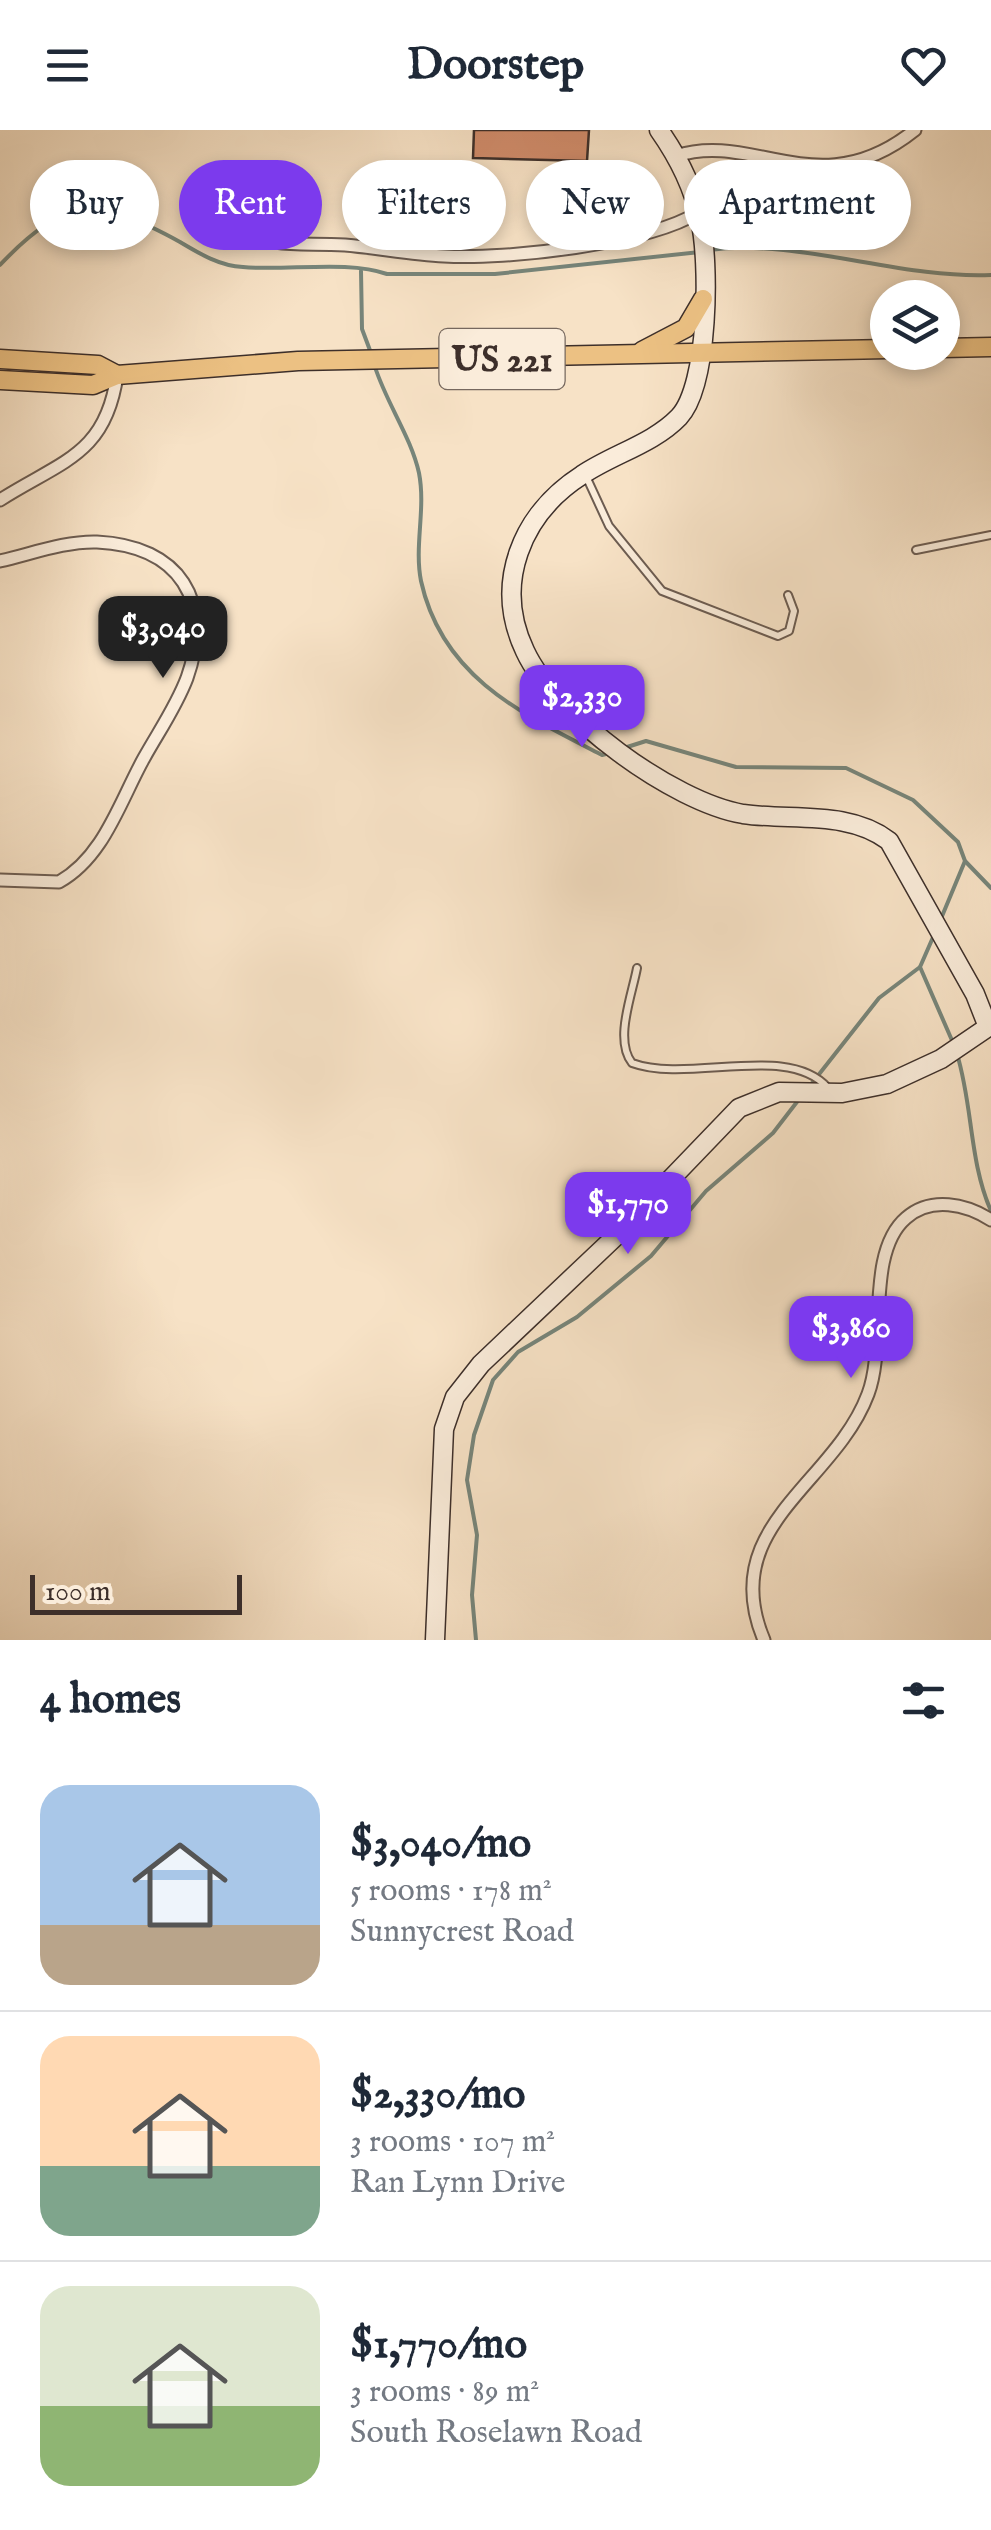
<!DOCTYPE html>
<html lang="en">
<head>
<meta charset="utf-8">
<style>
	:root { --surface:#fff; --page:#f2f2f3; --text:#1f2937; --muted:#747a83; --line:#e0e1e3; --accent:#7c3aed }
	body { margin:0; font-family:"IM FELL English",serif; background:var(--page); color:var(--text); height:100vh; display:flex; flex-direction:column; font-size:38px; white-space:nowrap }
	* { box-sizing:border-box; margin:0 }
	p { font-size:32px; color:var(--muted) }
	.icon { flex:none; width:55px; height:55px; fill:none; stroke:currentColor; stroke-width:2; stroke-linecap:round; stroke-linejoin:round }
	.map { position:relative; height:1510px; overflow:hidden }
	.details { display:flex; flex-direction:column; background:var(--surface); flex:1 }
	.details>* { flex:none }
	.hud { position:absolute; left:30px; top:30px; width:932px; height:90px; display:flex; gap:20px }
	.fabs { position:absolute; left:870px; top:150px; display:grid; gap:20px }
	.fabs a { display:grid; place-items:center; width:90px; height:90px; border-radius:50%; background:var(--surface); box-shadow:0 5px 15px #0003; font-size:50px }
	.scale { position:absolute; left:30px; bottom:25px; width:212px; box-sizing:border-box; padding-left:10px; border:5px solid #3d2f2a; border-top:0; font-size:28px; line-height:35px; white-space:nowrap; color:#3d2f2a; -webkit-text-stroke:8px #faecda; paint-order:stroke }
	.price { position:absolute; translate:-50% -85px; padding:0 22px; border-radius:20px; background:var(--accent); color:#fff; font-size:32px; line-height:65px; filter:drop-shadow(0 2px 5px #0008) }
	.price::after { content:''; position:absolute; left:50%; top:60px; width:30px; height:22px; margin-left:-15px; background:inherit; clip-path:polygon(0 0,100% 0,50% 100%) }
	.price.current { background:#222; color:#fff }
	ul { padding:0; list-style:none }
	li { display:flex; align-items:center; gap:30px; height:250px; padding:0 40px }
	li+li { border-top:2px solid var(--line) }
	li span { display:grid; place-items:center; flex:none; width:280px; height:200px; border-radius:30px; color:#555 }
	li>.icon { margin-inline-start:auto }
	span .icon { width:120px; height:120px; fill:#fffc; stroke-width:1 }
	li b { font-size:42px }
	h2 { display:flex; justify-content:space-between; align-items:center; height:120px; padding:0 40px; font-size:42px }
	.pill { padding:0 35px; border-radius:45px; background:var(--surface); box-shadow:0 5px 15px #0003; font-size:35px; line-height:90px }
	.pill.current { background:var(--accent); color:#fff }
	header { display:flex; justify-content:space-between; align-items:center; height:130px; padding:0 40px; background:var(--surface); font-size:45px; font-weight:800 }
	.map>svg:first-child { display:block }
</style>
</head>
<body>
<header><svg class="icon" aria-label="menu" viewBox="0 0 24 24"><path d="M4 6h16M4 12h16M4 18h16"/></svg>Doorstep<svg class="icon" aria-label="heart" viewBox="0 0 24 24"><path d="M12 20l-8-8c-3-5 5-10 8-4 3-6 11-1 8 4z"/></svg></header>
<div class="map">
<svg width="991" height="1510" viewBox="0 0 991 1510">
	<rect width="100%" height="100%" fill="#f7e2c6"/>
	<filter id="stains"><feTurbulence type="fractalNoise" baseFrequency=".002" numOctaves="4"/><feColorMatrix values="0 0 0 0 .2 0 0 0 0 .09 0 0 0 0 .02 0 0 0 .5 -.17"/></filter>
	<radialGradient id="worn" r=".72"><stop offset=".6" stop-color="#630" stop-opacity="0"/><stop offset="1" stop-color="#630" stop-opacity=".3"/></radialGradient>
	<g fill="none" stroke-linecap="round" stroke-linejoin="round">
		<g stroke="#77857a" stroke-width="4">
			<path d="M709,120C799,108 898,149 991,145"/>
			<path d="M0,135C66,65 100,68 180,112C200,124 220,136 243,137C286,141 348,130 387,144H495L700,122"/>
			<path d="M361,141L362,199L371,223"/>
			<path d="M375,237C387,274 411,307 419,343C426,379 414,416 421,451C442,547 522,584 602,625L610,623"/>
			<path d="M624,618L646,611L736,637L846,638L913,670L958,712L965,731L991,758"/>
			<path d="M940,791L965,731"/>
			<path d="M920,837L954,915"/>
			<path d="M957,924C973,976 969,1031 991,1081"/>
			<path d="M809,957L879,868L920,837L934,805"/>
			<path d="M476,1510L472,1465L477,1405L467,1350L474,1305L493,1250L518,1222L577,1187L651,1126L706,1061L773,1003L800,968"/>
		</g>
	</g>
	<path fill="#cf8b6a" stroke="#3d2f2a" stroke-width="2.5" d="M474,0H589L587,31L473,28Z"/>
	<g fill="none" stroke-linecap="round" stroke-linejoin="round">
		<g stroke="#6c5c51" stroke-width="10">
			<g id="lane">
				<path d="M585,344L609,396L662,461L778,506L789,501L794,481L788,465"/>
				<path d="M916,420L991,405"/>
				<path d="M637,838C632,865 614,910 632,933C689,954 788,912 828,958"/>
			</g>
		</g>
		<g stroke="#6c5c51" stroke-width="15">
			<g id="street">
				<path d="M676,26C754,0 819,77 915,0"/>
				<path d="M229,77L227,86L233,98C277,120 301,112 345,115C378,118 411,124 444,126C505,130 648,114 699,82"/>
				<path d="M0,370C61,331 106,325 117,245"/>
				<path d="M0,431C31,424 65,411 97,412C180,416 214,471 187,548C176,577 159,601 144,628C120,671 104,727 59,752L0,750"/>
				<path d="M764,1510C716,1396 834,1355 868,1264C887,1215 865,1123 906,1088C931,1066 966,1074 991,1090"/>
			</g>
		</g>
		<g stroke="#3d2f2a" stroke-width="21">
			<g id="secondary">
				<path d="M659,0C678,27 693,56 700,89C710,132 709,255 679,287C653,314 613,324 582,345C521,384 493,454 525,521C555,586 673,672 743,684C792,691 849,680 889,711L975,864L988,897"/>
				<path d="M435,1510L444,1299L455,1267L481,1234L615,1107L739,978L779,962L842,963L887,954L941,929L991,895"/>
			</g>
		</g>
		<g stroke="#3d2f2a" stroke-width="21">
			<g id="primary">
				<path d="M942,218L991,217"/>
				<path d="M642,221L686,198L703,169"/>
				<path d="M0,229L98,235L117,245"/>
				<path d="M0,250L93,255L117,245L298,231L888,219"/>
			</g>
		</g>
		<use href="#lane" stroke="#faecda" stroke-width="6"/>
		<use href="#street" stroke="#faecda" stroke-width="11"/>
		<use href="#secondary" stroke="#faecda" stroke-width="18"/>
		<use href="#primary" stroke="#ecc183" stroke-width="18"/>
	</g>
	<g text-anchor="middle" stroke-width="10" stroke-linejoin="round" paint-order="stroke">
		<rect fill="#faecda" stroke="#76685f" stroke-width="2.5" x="439.5" y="199" width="125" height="60" rx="8"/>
		<g font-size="35" font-weight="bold" fill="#3d2f2a">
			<text x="502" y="241">US 221</text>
		</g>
	</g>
	<rect width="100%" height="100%" filter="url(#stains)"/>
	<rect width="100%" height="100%" fill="url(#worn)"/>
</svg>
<div class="fabs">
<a><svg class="icon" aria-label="layers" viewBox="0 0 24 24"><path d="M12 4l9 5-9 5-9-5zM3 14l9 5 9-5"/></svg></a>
</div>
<div class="scale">100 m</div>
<b class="price current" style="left:163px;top:551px">$3,040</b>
<b class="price" style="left:582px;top:620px">$2,330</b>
<b class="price" style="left:628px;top:1127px">$1,770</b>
<b class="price" style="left:851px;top:1251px">$3,860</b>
<div class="hud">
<a class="pill">Buy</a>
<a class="pill current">Rent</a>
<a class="pill">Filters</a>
<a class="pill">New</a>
<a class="pill">Apartment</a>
</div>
</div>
<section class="details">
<h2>4 homes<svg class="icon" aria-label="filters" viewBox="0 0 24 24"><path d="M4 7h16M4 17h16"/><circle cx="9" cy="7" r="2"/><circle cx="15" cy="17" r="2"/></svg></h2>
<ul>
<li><span style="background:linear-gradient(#a9c7e8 70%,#b9a48a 0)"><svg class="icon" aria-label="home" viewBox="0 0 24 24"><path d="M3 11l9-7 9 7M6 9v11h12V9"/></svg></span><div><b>$3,040/mo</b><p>5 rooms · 178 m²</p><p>Sunnycrest Road</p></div></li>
<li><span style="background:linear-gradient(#ffd9b3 65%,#7fa58c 0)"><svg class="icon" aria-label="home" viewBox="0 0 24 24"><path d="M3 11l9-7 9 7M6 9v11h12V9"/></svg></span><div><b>$2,330/mo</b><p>3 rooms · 107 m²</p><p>Ran Lynn Drive</p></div></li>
<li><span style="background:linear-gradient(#dfe7d0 60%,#8fb573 0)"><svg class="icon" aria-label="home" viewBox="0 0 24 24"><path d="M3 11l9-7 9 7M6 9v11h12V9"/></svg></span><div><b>$1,770/mo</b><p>3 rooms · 89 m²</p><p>South Roselawn Road</p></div></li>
</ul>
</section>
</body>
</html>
